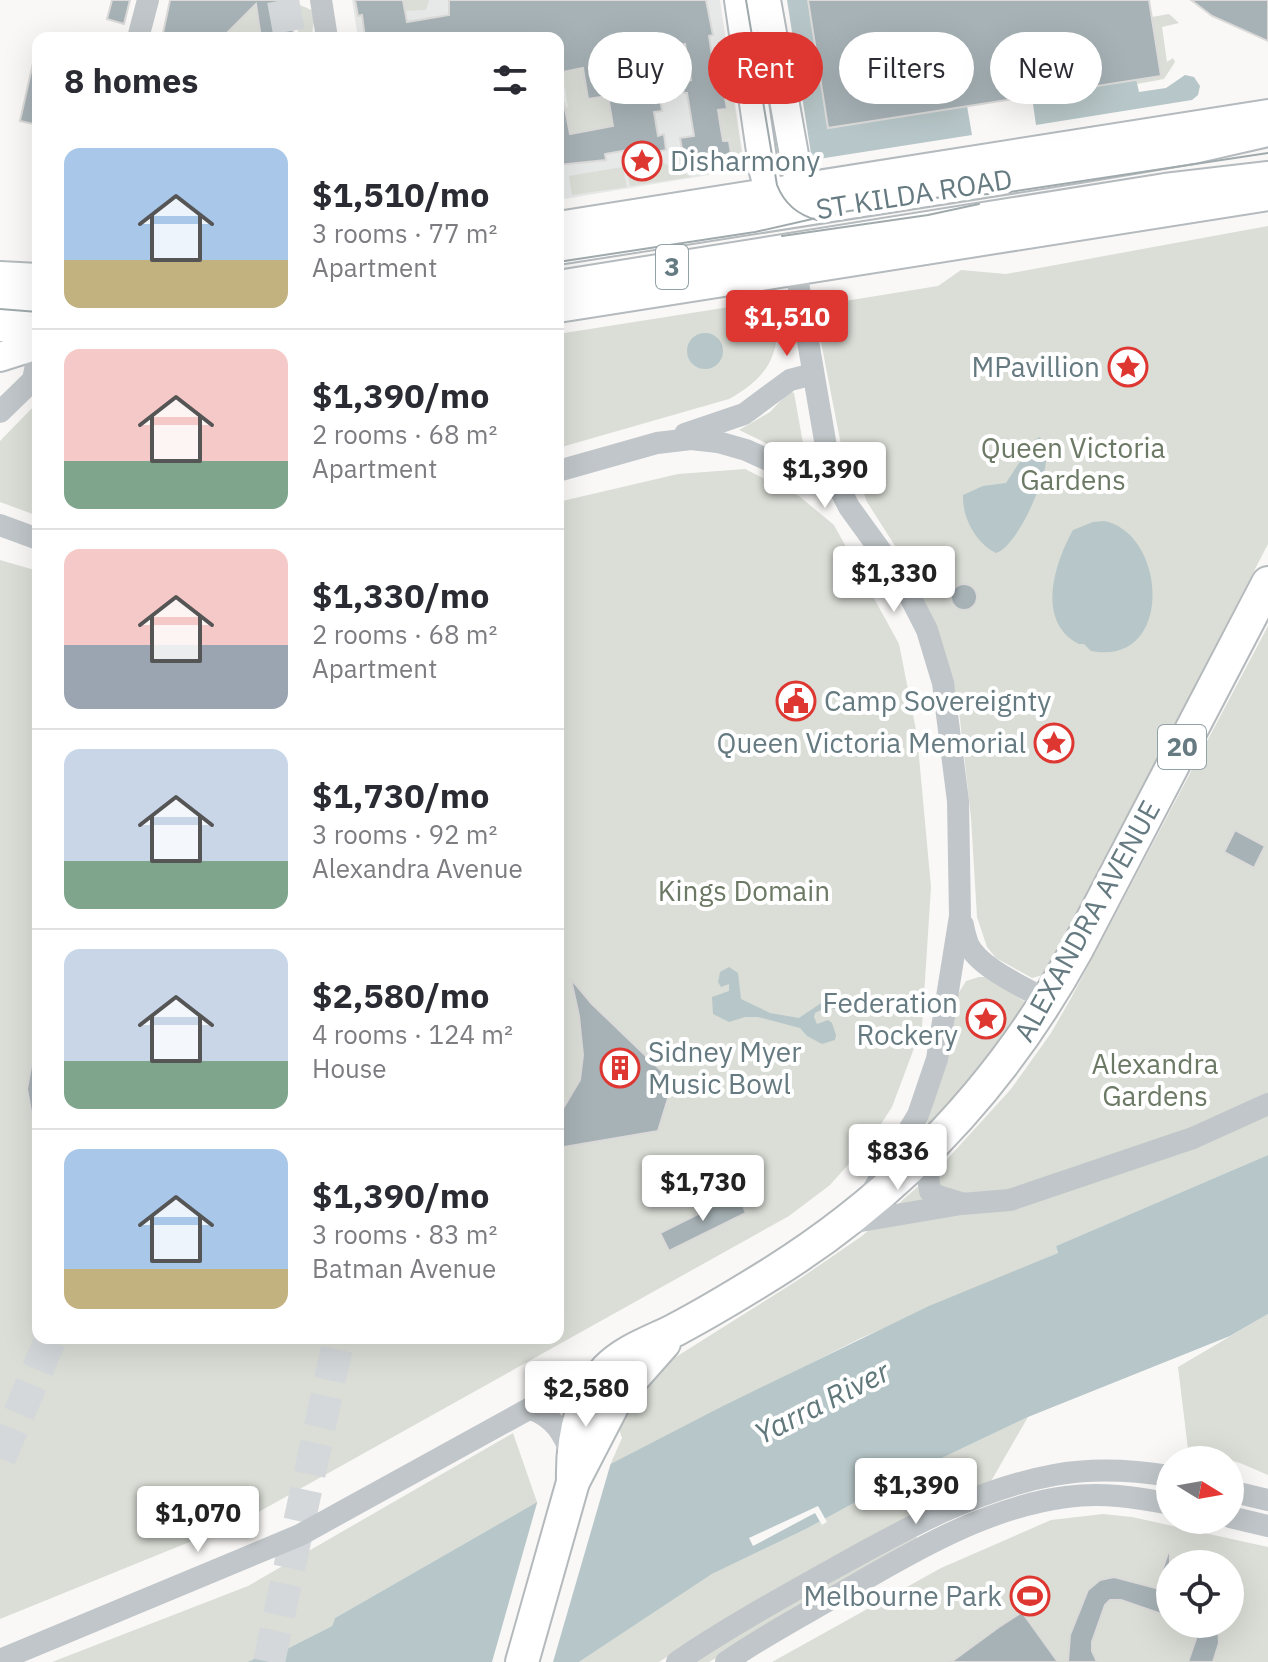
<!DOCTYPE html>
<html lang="en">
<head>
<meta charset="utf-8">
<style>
	:root { --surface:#fff; --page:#f2f2f3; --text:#2b2b33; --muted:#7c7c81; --line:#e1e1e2; --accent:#de3631 }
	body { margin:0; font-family:"IBM Plex Sans",sans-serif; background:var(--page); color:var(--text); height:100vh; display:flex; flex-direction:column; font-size:30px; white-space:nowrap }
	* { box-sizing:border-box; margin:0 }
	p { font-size:26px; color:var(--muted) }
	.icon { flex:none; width:44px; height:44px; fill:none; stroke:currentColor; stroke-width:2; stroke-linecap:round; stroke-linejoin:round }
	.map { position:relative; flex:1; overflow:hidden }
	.side { position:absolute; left:32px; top:32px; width:532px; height:1312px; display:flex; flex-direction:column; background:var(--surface); border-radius:16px; box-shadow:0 8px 32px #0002 }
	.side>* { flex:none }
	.hud { position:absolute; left:588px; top:32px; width:560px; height:72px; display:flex; gap:16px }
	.needle { width:52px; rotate:101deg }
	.controls { position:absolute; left:1156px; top:1446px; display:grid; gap:16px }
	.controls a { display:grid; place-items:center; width:88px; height:88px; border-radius:50%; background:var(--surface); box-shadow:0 8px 32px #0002; font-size:40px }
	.price { position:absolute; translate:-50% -68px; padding:0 18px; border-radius:8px; background:#fff; color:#222; font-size:26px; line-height:52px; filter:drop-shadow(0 2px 4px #0008) }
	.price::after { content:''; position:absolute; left:50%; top:48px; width:24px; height:18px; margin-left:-12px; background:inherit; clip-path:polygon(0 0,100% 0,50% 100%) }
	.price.on { background:var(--accent); color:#fff }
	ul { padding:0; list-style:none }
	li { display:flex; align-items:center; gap:24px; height:200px; padding:0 32px }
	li+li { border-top:2px solid var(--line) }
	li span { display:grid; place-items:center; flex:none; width:224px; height:160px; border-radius:16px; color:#555 }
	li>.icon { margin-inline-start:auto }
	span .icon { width:96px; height:96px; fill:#fffc; stroke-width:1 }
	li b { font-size:34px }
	h2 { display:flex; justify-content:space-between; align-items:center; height:96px; padding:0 32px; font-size:34px }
	.tag { padding:0 28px; border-radius:36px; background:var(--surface); box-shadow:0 8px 32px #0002; font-size:28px; line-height:72px }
	.tag.on { background:var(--accent); color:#fff }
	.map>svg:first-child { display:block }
</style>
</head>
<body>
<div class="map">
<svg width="1268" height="1662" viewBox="0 0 1268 1662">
	<rect width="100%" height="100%" fill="#f9f8f7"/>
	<path fill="#e7e8e8" d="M352,0H720L745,169L558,200V38H358Z"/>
	<g fill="#daded6" fill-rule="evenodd">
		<path d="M259,0L275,1L259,23L261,38H222Z"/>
		<path d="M401,0H429L426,10L401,11Z"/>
		<path d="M293,2L314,11C316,21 311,28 313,38H299Z"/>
		<path d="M1169,14L1179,23L1162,27L1167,62L1173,58L1175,62L1164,79L1137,84L1136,79L1161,75L1152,17Z"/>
		<path d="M726,49L744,168L700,175L684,166L719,160V157L732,154L730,139L723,140L719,111L727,109L723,85H719L713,55L715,51Z"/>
		<path d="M583,69L588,100L608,97L610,112L618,111L628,149L601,127L571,135L570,129L568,128L558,109L568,107L565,88L558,89V73Z"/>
		<path d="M654,158L691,177L630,186L625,165Z"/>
		<path d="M623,167L627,187L572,195L569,176Z"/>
		<path d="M1268,226V544L1047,970L1043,975L1032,978L996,958L987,947L977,917L971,818L958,702L942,643L913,574L867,502L856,472L842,450L814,306L938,286L961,270L1006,274Z"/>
		<path d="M774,300C783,348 773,375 729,399L558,448V334Z"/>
		<path d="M790,391L794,393L805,454L801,460L739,430L770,412Z"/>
		<path d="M38,402V516L0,502V441Z"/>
		<path d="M745,469L799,496L834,525L899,644L917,735L931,887L922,1027L892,1107L872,1138L830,1185L789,1216L246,1519L0,1619V560L38,571V1338H558V502L678,474Z"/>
		<path d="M1268,626V1155L1056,1246L1058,1253L861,1338L610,1465L622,1438L617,1423L652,1372L798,1280L862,1236L940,1167L1011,1089L1051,1033L1070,1000Z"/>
		<path d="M979,977H987L1027,1003L989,1061L929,1126L927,1123L946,1061L958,994L966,981Z"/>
		<path d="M1268,1314V1475L1240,1463L1188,1449L1178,1367Z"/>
		<path d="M1028,1417L990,1483L709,1630L659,1662H579L712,1574L806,1529L902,1477Z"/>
		<path d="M513,1433L537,1502L335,1618L332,1626L273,1656L266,1654L247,1662H52L248,1586Z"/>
		<path d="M1103,1514L1132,1517L1268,1547V1662H772L941,1568L1051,1520ZM1170,1564H1230V1624H1170Z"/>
		<path d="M915,1535L918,1540L709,1662H692L754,1624Z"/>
	</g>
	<g fill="#b7c6c8">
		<path d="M787,0H808L828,127L967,106L972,135L812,160Z"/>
		<path d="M1185,75L1194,77L1200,86L1198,95L1192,100L1036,125L1032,97L1136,79L1139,92L1166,88Z"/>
		<circle cx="705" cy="351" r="18"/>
		<path d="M1040,437C1044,445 1047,452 1046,461C1045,482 1016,548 996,553C976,543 962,518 963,495L983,486L1006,483L1034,440Z"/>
		<path d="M1104,521C1167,533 1175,667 1091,651L1084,644H1079C1036,622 1054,564 1073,530L1093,522Z"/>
		<path d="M729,967L738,973L741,999L770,1013L799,1018L827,999H838L839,1005L835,1009L827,1007L815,1013L814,1017L817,1024L828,1020L832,1023L836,1035L835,1040L822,1044L807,1036L800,1028L758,1017H745L729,1022L713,1014L712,997L729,991V984L721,987L718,982L720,972Z"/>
		<path d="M1268,1155V1314L1230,1336L1028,1417L902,1477L806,1529L712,1574L579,1662H247L266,1654L273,1656L332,1626L335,1618L537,1502L723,1406L929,1306L1058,1253L1056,1246Z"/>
	</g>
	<g fill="#f9f8f7">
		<path d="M612,1459L553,1662H492L539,1496Z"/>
		<path d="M818,1506L827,1522L822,1525L815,1513L753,1546L749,1538Z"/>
	</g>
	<g fill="#a7b2b6" stroke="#dbdad9" stroke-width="2">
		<path d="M112,0H130L124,24L107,19Z"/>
		<path d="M170,0H285L295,38H261L256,4L222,38H162Z"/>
		<path d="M355,0H403L407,22L449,15V0H706L713,35L709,36L715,76L719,86L723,85L727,109L718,110L720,123L723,141H729L731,154L718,156V159L694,164L693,160L684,161L680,138L694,136L687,93H684L682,81L691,80L685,44L653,48L662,111L654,112L658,136L664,134L666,150L640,155L639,148L605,154L606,160L558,165V103H564L570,134L613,126L608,96L588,99L583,68L558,73V38H365L362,15L358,16Z"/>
		<path d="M808,0H1149L1161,76L828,128Z"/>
		<path d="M1191,0H1268V41L1212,16Z"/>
		<path d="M33,63H38V125L20,121Z"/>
		<circle cx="964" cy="597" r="13"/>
		<path d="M1235,830L1265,846L1254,868L1224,852Z"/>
		<path d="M571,979L592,1004L673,1082L658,1131L558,1148V1117L580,1080L583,1055L579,1016Z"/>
		<path d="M32,1061L38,1062V1117H32L27,1089Z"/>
		<path d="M738,1194L746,1213L669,1251L660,1233Z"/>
		<path d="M1168,1553H1170V1617L1121,1600H1110L1105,1605L1092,1642V1651L1097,1662H1068L1070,1635L1088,1590L1100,1580L1114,1577L1156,1588Z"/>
		<path d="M1022,1612L1058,1662H951L999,1627Z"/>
		<path d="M1193,1624H1218L1219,1643L1213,1662H1188L1196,1639Z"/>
	</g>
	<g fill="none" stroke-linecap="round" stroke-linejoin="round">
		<g stroke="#d4d8da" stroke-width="32" stroke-dasharray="32 16" stroke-linecap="butt">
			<path d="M283,0L290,38"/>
			<path d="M0,1458L51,1338"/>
			<path d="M269,1662L339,1338"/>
		</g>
		<g stroke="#b4babd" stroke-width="32">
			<g id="major">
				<path d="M739,0L764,172L774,208"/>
				<path d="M766,0L800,188L799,206"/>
				<path d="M558,226L1268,114"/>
				<path d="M558,250L1086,167L1193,149L1268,132"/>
				<path d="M0,276L38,278"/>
				<path d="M558,285L1165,188L1268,176"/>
				<path d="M0,300L38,302"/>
				<path d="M558,308L1268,196"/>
				<path d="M0,327L38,330"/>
				<path d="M0,357L38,345"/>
			</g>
		</g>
		<g stroke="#b4b9bc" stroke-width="36">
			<g id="highway">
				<path d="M573,1482C572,1443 579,1399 607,1369C626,1350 651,1342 675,1330C709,1312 742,1292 774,1272C904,1190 1004,1083 1077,949L1268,583"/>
				<path d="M522,1662L573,1482L618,1395L664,1343"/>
			</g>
		</g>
		<g stroke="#c0c6c9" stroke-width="22">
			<path d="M321,0L327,38"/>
			<path d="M138,38L148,0"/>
			<path d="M796,271L830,470L849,507L901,579L927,630L943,683L958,801L960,916L937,1059L918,1115L873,1190"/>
			<path d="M0,412L33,380L36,365"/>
			<path d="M685,434L744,414L790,380L813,374"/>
			<path d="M558,471L657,443L691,439L718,442L746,450L812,480L833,477"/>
			<path d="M0,525L38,539"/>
			<path d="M963,925C964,931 966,938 968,944C979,968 1026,988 1048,1001"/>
			<path d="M925,1155L930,1191L938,1196L961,1203"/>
			<path d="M849,1223L961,1204L1010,1200L1193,1138L1268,1104"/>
			<path d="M531,1409C555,1417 564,1435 573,1457"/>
			<path d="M1230,1491L1268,1500"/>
			<path d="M1230,1517L1268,1526"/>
			<path d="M0,1660L300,1535L603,1368"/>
			<path d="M677,1662C724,1630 774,1602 824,1574C896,1534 972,1490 1054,1475C1092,1468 1132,1470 1170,1476"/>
			<path d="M726,1662C759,1639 796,1619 831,1599C903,1557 982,1508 1066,1497C1101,1492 1136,1497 1170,1504"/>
		</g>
		<use href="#major" stroke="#fff" stroke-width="28"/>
		<use href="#highway" stroke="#fff" stroke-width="32"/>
		<g stroke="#a0aaad" stroke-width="2">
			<path d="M746,0L777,185C784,203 798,215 817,220"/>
			<path d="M782,236L928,215L979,204"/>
			<path d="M558,262L755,232L843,212L933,198L1003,193L1268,153"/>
			<path d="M0,309L38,312"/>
		</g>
	</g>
	<defs>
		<g id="sight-ring" transform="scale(2)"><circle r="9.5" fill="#fff" stroke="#de3631" stroke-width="1.5"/><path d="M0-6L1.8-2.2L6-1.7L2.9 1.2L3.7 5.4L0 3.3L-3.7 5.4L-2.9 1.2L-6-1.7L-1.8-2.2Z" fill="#de3631"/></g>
		<g id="civic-ring" transform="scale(2)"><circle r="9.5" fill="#fff" stroke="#de3631" stroke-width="1.5"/><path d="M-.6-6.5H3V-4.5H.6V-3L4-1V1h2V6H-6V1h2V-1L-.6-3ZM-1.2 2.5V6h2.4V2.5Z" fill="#de3631"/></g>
		<g id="building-ring" transform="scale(2)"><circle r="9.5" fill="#fff" stroke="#de3631" stroke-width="1.5"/><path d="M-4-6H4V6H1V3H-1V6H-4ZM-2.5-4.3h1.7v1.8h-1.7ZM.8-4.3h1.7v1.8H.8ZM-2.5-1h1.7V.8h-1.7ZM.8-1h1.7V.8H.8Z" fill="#de3631"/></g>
		<g id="stadium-ring" transform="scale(2)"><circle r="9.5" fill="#fff" stroke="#de3631" stroke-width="1.5"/><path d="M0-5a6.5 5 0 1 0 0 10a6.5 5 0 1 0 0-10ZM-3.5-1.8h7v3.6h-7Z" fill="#de3631"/></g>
	</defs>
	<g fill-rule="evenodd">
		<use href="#sight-ring" x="642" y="161"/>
		<use href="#sight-ring" x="1128" y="367"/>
		<use href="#civic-ring" x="796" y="701"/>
		<use href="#sight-ring" x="1054" y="743"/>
		<use href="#sight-ring" x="986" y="1019"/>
		<use href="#building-ring" x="620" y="1068"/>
		<use href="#stadium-ring" x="1030" y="1596"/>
	</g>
	<g text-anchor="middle" stroke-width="8" stroke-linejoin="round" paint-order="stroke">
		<g fill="#fff" stroke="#93a2a7" stroke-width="2">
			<rect x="656" y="245" width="32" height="44" rx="6"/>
			<rect x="1158" y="725" width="48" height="44" rx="6"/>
		</g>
		<g font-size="26" font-weight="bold" fill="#657a81">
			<text x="672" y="276">3</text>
			<text x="1182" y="756">20</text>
		</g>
		<g font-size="28" fill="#657a81" stroke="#fff" text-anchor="end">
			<text x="670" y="171" text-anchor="start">Disharmony</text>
			<text x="1100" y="377">MPavillion</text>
			<text x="824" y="711" text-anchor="start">Camp Sovereignty</text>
			<text x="1026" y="753">Queen Victoria Memorial</text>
			<text x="958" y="1013">Federation<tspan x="958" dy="32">Rockery</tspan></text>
			<text x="648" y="1062" text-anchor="start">Sidney Myer<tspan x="648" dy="32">Music Bowl</tspan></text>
			<text x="1002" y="1606">Melbourne Park</text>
		</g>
		<g font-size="28" fill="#657a81" stroke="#fff">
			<text transform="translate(914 194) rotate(-9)" y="10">ST KILDA ROAD</text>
			<text transform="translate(1087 921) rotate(-61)" y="10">ALEXANDRA AVENUE</text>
		</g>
		<g font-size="28" fill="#6c7964" stroke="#fff">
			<text x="1073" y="458">Queen Victoria<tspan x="1073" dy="32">Gardens</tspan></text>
			<text x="744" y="901">Kings Domain</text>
			<text x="1155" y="1074">Alexandra<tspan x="1155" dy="32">Gardens</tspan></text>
		</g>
		<g font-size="30" font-style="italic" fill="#60787b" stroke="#fff">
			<text transform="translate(822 1403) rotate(-27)" y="10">Yarra River</text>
		</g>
	</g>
</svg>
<div class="controls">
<a><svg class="needle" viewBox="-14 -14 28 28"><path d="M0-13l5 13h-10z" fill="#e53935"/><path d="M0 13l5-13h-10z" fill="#7c7c81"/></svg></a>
<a><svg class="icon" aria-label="locate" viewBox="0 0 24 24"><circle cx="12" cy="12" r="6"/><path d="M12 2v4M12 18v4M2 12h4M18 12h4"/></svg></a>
</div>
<b class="price on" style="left:787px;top:358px">$1,510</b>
<b class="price" style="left:825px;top:510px">$1,390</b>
<b class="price" style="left:894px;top:614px">$1,330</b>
<b class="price" style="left:898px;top:1192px">$836</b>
<b class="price" style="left:703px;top:1223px">$1,730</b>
<b class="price" style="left:586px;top:1429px">$2,580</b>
<b class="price" style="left:916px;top:1526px">$1,390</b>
<b class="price" style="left:198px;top:1554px">$1,070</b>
<div class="hud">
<a class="tag">Buy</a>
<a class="tag on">Rent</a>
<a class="tag">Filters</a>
<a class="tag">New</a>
</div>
<section class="side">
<h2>8 homes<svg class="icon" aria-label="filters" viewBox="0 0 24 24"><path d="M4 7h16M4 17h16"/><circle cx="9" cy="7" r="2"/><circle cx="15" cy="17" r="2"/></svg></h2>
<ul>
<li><span style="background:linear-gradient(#a9c7e8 70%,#c2b280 0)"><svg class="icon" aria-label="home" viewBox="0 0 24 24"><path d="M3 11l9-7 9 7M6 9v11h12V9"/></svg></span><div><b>$1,510/mo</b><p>3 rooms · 77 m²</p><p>Apartment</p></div></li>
<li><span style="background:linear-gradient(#f6c9c9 70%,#7fa58c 0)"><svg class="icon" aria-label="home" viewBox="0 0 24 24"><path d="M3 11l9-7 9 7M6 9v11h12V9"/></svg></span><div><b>$1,390/mo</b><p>2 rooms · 68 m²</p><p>Apartment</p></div></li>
<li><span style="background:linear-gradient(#f6c9c9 60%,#9aa5b1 0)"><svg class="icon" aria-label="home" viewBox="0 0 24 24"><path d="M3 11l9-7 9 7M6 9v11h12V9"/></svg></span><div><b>$1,330/mo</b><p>2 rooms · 68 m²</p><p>Apartment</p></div></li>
<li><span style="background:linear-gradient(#c9d6e8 70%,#7fa58c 0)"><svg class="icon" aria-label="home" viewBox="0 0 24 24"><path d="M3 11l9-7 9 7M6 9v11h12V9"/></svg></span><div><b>$1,730/mo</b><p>3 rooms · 92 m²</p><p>Alexandra Avenue</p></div></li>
<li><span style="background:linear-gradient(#c9d6e8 70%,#7fa58c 0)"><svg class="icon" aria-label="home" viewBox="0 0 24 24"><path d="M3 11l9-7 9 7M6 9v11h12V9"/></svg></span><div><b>$2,580/mo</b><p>4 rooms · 124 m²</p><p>House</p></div></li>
<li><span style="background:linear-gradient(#a9c7e8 75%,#c2b280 0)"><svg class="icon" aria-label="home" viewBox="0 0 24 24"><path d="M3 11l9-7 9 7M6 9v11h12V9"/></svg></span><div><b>$1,390/mo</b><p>3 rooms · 83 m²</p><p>Batman Avenue</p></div></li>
</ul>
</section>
</div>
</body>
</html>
